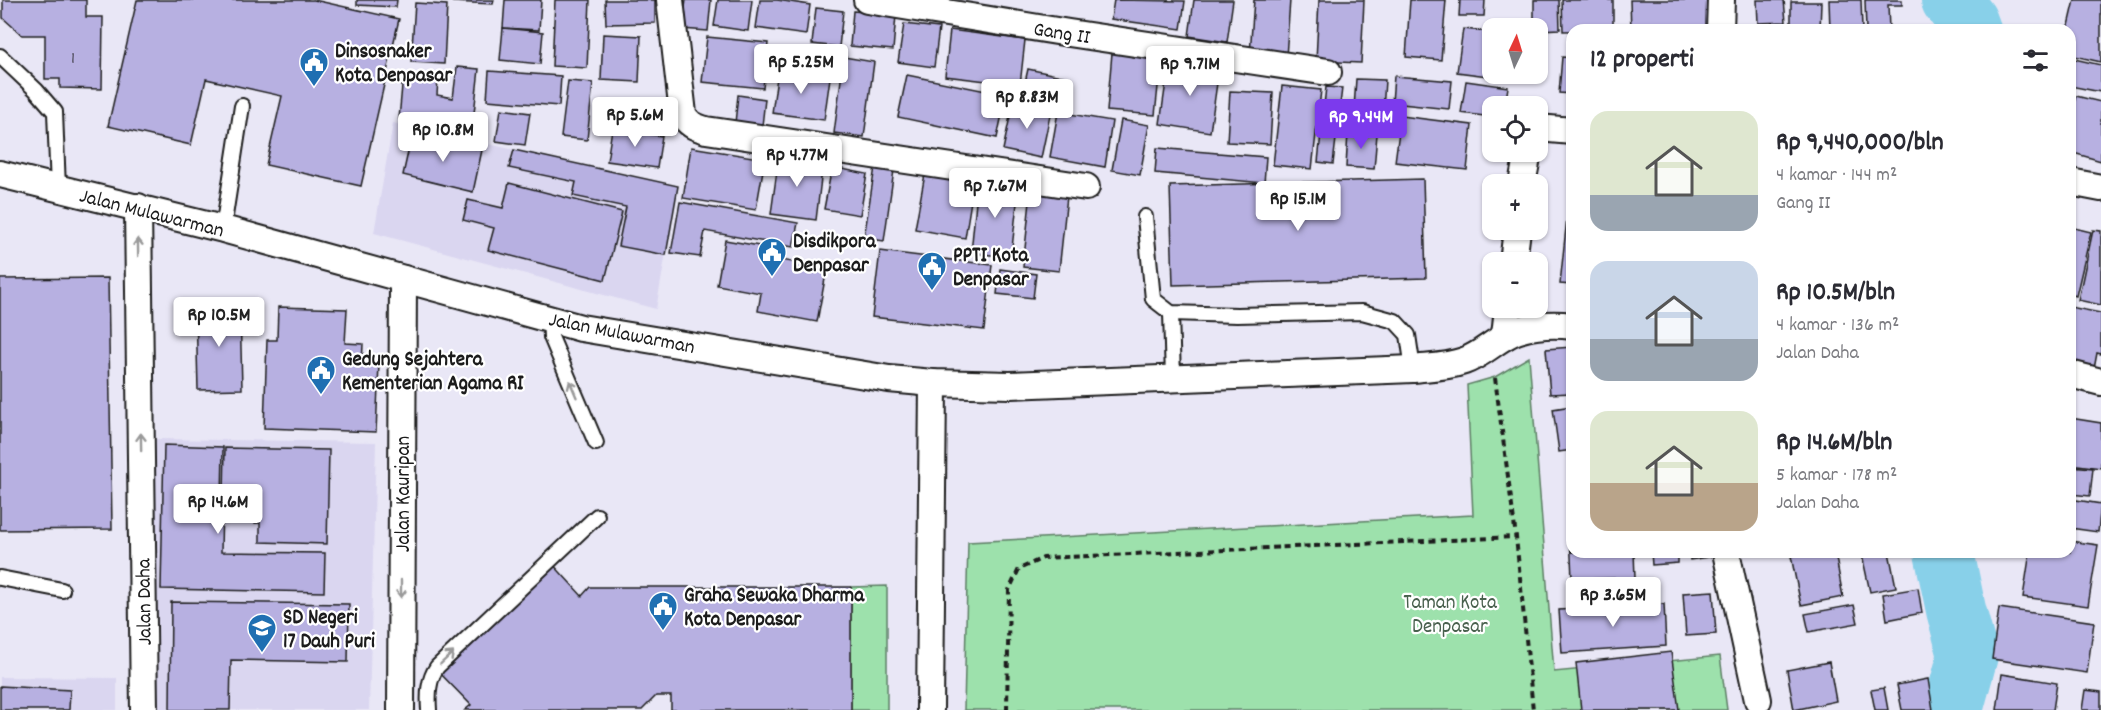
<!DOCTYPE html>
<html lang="id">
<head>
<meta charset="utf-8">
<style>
	:root { --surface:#fff; --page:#f7f7f7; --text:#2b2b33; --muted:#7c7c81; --accent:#7c3aed }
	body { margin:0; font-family:Dekko,sans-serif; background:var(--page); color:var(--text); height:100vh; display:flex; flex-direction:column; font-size:22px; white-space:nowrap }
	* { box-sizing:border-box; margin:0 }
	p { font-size:20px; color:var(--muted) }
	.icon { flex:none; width:33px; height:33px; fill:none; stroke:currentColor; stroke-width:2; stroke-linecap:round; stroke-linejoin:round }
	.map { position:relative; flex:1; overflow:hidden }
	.sheet { position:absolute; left:1566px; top:24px; width:510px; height:534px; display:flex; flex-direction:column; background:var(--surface); border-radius:18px; box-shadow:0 2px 4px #0004 }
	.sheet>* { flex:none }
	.needle { width:39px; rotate:4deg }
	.controls { position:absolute; left:1482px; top:18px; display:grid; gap:12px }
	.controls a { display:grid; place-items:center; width:66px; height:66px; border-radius:12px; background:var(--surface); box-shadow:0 2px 4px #0004; font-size:30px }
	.price { position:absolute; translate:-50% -51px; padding:0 14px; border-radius:6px; background:#fff; color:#222; font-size:20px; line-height:39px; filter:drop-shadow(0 2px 3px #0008) }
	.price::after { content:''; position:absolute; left:50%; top:36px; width:18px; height:14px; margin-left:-9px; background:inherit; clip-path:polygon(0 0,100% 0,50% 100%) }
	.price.on { background:var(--accent); color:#fff }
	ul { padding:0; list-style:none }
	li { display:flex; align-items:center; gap:18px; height:150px; padding:0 24px }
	li span { display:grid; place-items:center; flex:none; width:168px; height:120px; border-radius:18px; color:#555 }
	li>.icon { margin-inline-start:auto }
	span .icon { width:72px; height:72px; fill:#fffc; stroke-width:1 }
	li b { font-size:26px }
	h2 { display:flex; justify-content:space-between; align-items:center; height:72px; padding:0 24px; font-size:26px }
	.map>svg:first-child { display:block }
</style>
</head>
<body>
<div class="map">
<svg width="2101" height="710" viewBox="0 0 2101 710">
	<rect width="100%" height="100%" fill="#e9e7f6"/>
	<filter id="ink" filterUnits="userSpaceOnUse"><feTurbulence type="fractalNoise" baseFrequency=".0167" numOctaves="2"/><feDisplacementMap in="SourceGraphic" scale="12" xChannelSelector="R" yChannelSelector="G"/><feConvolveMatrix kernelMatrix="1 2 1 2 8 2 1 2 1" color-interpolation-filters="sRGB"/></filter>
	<g filter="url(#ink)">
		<g fill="#dad6f0">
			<path d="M393,123L678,186L656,309L374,233Z"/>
			<path d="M154,439L376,442L369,710H154Z"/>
			<path d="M0,677L117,678V710H0Z"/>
		</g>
		<g fill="#9de1ac" stroke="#5c7e64" stroke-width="1.5">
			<path d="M1529,357L1554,672L1720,656L1727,710H964L968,542L1473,515L1467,385L1495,377Z"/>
			<path d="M887,586V710H851V587Z"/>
		</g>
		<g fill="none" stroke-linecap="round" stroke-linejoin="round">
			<g stroke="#88d0e9" stroke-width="60">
				<path d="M1951,0L1968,22L1971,30"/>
				<path d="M1944,552L1956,610L1968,655L1953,710"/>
			</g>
		</g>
		<g fill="#b7b0e1" stroke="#1c1c1c" stroke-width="1.5">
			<path d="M3,0H86V17H103L102,89L60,88V79H45V35H22L3,18Z"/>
			<path d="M137,0H314L399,19L361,186L266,165L282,96L206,79L191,145L108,126Z"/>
			<path d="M357,0H397L396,7L357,5Z"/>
			<path d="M454,0H494L493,4L453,2Z"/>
			<path d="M505,0H541L539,30L503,28Z"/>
			<path d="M555,0H590L587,68L552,66Z"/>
			<path d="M605,0H655V23L606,24Z"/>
			<path d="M686,0H711L708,31L682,29Z"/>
			<path d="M718,0H752L748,31L714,26Z"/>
			<path d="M760,0H777L810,5L806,35L756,28Z"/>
			<path d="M1114,0L1185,1L1181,29L1111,19Z"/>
			<path d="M1194,0H1233L1227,42L1189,36Z"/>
			<path d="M1254,0H1290L1286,57L1250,54Z"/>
			<path d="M1319,0H1364L1361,63L1316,61Z"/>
			<path d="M1410,0H1446L1441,60L1406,57Z"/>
			<path d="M1460,0H1485L1484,16H1459Z"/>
			<path d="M1534,0H1559L1560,29L1538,30L1534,28Z"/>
			<path d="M1562,0H1613V30L1563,31Z"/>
			<path d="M1630,0H1715L1717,30H1631Z"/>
			<path d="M1757,0H1784L1786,22L1758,23Z"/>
			<path d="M1829,0H1861L1862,30H1830Z"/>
			<path d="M1865,0H1902V5H1888L1889,30H1866Z"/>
			<path d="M2075,0H2101V62L2070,55V30H2068Z"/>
			<path d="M1791,2H1821L1820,30H1791Z"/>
			<path d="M415,3L447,5L444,64L411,62Z"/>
			<path d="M816,8L843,11L839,47L812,44Z"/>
			<path d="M853,11L896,15L893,50L850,46Z"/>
			<path d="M904,24L939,28L934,67L898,62Z"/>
			<path d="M503,28L543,32L540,64L500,60Z"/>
			<path d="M1463,29L1492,32V74H1520L1519,80L1457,72Z"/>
			<path d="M950,30L1025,40L1020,85L945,76Z"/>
			<path d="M603,34L641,36L639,82L601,80Z"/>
			<path d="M707,37L768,43L763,88L702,82Z"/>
			<path d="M1112,53L1161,58L1155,115L1107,111Z"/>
			<path d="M844,57L874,62L864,137L834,133Z"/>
			<path d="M1562,57L1572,58V94L1559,93Z"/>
			<path d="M2070,58L2101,65V92L2070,86Z"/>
			<path d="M1169,61L1219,69L1210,132L1160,124Z"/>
			<path d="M457,67L479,69L472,131L399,119L403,75L438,78L437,95L453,98Z"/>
			<path d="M1028,69L1066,77L1060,104L1022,96Z"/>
			<path d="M778,70L830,78L824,120L772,113Z"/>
			<path d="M489,71L561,76L559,106L487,100Z"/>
			<path d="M907,75L1006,95L997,138L898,117Z"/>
			<path d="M1394,76L1452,81L1449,109L1392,103Z"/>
			<path d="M1356,79L1385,80L1382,126L1353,124Z"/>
			<path d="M568,81L593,83L587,140L561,137Z"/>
			<path d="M1466,81L1508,87L1505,106H1492V117L1461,113Z"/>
			<path d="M1282,86L1321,90L1312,169L1273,165Z"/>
			<path d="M1326,87L1342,88L1333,164L1318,162Z"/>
			<path d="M1230,91L1273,93L1270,144L1227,142Z"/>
			<path d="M738,95L765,99L762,126L735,123Z"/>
			<path d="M2076,96L2101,102V161L2070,152V117Z"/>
			<path d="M1013,102L1051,110L1041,158L1003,150Z"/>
			<path d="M501,109L530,113L525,145L496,141Z"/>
			<path d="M1058,112L1112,121L1105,167L1050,157Z"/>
			<path d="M1401,116L1472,125L1467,170L1395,162Z"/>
			<path d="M1121,120L1149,125L1140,175L1112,170Z"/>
			<path d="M612,129L662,136L657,168L607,161Z"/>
			<path d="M1348,132L1377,134L1374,169L1346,167Z"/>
			<path d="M412,134L482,150L473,192L403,175Z"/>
			<path d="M691,147L765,159L756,210L683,198Z"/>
			<path d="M1157,148L1266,157L1264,183L1155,173Z"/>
			<path d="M514,150L678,186L666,255L618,246L626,207L573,196L576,182L509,168Z"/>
			<path d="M779,156L823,162L816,220L771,214Z"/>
			<path d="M832,167L867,174L860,215L824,209Z"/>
			<path d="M875,167L894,170L884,241L864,238Z"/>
			<path d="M925,174L974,182L965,238L915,229Z"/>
			<path d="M1423,179L1426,278L1173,285L1170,186Z"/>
			<path d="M978,181L1019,185L1011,257L971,253Z"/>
			<path d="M509,183L622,212L605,280L488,250L494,228L463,220L468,200L503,208Z"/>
			<path d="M1031,192L1067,196L1059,271L1023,267Z"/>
			<path d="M680,202L798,223L793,247L705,231L700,257L671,253Z"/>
			<path d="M1568,209L1572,210V285L1560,284Z"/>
			<path d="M2070,227L2091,232L2076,296L2070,294Z"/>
			<path d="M2093,230L2101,231V305L2078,300Z"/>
			<path d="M725,240L777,249L775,259L827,268L817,322L758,311L761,293L717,285Z"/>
			<path d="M880,251L992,265L984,330L872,317Z"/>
			<path d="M1000,269L1036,274L1033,298L997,294Z"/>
			<path d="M108,278L112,529L0,530V279Z"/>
			<path d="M240,307L242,389L198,390L196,308Z"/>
			<path d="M278,307L347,309L345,343L363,344L362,364H379L376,432L264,428L267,340H277Z"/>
			<path d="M2070,307L2101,313V354L2097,353L2094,369L2070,364Z"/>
			<path d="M1572,347V393L1550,394L1546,349Z"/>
			<path d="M1572,406V450L1559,452L1553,409Z"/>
			<path d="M2070,418L2101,423V468L2070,464Z"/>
			<path d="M164,445L223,447L221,552L325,553L324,592L161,589Z"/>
			<path d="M225,448L329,450L327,544L260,542V523H255L256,495L224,494Z"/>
			<path d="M2070,466L2093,468L2090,496L2070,494Z"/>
			<path d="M2070,499L2101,504L2098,532L2070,528Z"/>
			<path d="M1570,534H1572V552H1634L1635,578L1572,579Z"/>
			<path d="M2070,541L2098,545L2088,606L2023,597L2030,552H2070Z"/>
			<path d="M1651,552H1678V563L1652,565Z"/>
			<path d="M1689,552H1709L1710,557L1690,560Z"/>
			<path d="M1812,552H1835L1843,597L1801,605L1791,556Z"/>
			<path d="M1875,552H1889L1896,587L1870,592L1862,555Z"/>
			<path d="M550,561L582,596L590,587H851V710H671V696H656L642,710H465L471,705L436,669Z"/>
			<path d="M1918,588L1922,613L1887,620L1883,594Z"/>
			<path d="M1713,591L1716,634L1686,636L1683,593Z"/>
			<path d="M171,602L349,604L348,662L231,660L230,710H170Z"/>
			<path d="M1664,604L1666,646L1562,653L1559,610Z"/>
			<path d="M1854,605L1858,623L1809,632L1805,614Z"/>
			<path d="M1999,608L2094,622L2087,673L1992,659Z"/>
			<path d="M1671,652L1679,710H1581L1576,663Z"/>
			<path d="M1829,662L1836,701L1794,710L1787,670Z"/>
			<path d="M2002,674L2057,683L2053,710H1997Z"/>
			<path d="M1928,679L1933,710H1902L1897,685Z"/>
			<path d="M0,686L70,690L69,710H0Z"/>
			<path d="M1884,688L1888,710H1875L1871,690Z"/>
			<path d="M2085,690L2101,692V710H2082Z"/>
		</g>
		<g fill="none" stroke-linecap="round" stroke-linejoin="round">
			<g stroke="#1c1c1c" stroke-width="18">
				<g id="service">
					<path d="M0,56L36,90L55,112L58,189"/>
					<path d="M1145,217L1153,299L1171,313L1237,315L1362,312L1395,321L1408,335L1413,369"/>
					<path d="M223,229L242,106"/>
					<path d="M1171,313L1173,378"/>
					<path d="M550,319L551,337L596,443"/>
					<path d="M0,578L62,590"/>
					<path d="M429,710C428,695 428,680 437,667L597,516"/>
				</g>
			</g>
			<g stroke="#1c1c1c" stroke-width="30">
				<g id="minor">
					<path d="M670,0L683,114C688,124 695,127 706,130L1086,187"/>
					<path d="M867,0L1069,33L1328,72"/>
					<path d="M1720,30L1721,0"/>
					<path d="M1538,128L1572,131"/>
					<path d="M0,174L223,229L581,328L889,379L933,383L1010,385L1413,369C1430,367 1447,367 1464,361C1479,356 1490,345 1504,337C1522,325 1551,323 1572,326"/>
					<path d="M2070,182L2101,188"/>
					<path d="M1522,184L1528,152"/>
					<path d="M138,207L144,710"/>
					<path d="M1513,262L1517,230"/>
					<path d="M1505,336L1508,308"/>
					<path d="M2070,374L2101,382"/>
					<path d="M1726,552L1758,700"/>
					<path d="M401,710L403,279"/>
					<path d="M930,710L933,383"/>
				</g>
			</g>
			<g stroke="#1c1c1c" stroke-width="4" stroke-dasharray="6 4.5" stroke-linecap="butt">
				<path d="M1495,378L1516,537"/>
				<path d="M1007,710L1009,590L1019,569L1043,558L1516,537L1533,710"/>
			</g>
			<use href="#service" stroke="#fff" stroke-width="14"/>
			<use href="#minor" stroke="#fff" stroke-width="26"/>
		</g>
		<defs><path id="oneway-shaft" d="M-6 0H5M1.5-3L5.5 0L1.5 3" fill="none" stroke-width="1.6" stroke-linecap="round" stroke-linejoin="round" transform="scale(1.5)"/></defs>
		<g stroke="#999">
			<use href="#oneway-shaft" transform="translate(138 247) rotate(-91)"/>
			<use href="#oneway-shaft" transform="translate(573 389) rotate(-113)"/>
			<use href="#oneway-shaft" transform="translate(141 442) rotate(-91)"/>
			<use href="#oneway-shaft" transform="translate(401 589) rotate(90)"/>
			<use href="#oneway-shaft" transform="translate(447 658) rotate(-43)"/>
		</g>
	</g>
	<defs>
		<g id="civic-pin" transform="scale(1.5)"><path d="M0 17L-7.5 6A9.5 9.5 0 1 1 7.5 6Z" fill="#1f6fb2" stroke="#fff"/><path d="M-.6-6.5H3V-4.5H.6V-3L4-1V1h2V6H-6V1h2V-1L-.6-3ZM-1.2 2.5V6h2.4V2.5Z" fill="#fff"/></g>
		<g id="school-pin" transform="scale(1.5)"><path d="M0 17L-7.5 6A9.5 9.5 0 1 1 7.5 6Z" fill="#1f6fb2" stroke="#fff"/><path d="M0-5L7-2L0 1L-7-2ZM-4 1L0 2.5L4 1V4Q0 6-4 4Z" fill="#fff"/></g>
	</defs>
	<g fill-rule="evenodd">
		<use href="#civic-pin" x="314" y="62"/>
		<use href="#civic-pin" x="772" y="252"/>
		<use href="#civic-pin" x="932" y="266"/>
		<use href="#civic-pin" x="321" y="370"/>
		<use href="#civic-pin" x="663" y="606"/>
		<use href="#school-pin" x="262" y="628"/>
	</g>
	<g text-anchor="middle" stroke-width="4.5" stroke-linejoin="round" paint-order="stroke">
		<g font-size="18" fill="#43414d">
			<text x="73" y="63">1</text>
		</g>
		<g font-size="21" fill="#1c1c1c" stroke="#fff">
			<text transform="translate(1062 32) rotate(9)" y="7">Gang II</text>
			<text transform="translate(152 212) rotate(14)" y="7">Jalan Mulawarman</text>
			<text transform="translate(622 332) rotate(11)" y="7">Jalan Mulawarman</text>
			<text transform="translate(402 494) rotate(-90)" y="7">Jalan Kauripan</text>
			<text transform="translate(143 602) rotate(-91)" y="7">Jalan Daha</text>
		</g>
		<g font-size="21" font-weight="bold" fill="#1c1c1c" stroke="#fff" text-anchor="start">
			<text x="335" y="57">Dinsosnaker<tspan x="335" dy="24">Kota Denpasar</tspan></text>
			<text x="793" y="247">Disdikpora<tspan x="793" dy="24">Denpasar</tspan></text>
			<text x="953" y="261">PPTI Kota<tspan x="953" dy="24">Denpasar</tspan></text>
			<text x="342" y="365">Gedung Sejahtera<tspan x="342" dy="24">Kementerian Agama RI</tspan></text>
			<text x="684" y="601">Graha Sewaka Dharma<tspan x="684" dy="24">Kota Denpasar</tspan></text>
			<text x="283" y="623">SD Negeri<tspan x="283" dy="24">17 Dauh Puri</tspan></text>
		</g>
		<g font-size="21" fill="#49614e" stroke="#fff">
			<text x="1450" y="608">Taman Kota<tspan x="1450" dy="24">Denpasar</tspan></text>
		</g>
	</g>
</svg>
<div class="controls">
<a><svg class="needle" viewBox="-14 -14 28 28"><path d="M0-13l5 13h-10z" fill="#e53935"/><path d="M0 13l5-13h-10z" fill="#7c7c81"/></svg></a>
<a><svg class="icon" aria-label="locate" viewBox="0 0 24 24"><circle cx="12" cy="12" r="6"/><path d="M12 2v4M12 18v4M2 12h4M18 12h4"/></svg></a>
<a>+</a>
<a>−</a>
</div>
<b class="price" style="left:801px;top:95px">Rp 5.25M</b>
<b class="price" style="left:1190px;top:97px">Rp 9.71M</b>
<b class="price" style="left:1027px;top:130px">Rp 8.83M</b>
<b class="price" style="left:635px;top:148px">Rp 5.6M</b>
<b class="price on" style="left:1361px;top:150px">Rp 9.44M</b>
<b class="price" style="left:443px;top:163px">Rp 10.8M</b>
<b class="price" style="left:797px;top:188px">Rp 4.77M</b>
<b class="price" style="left:995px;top:219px">Rp 7.67M</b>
<b class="price" style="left:1298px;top:232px">Rp 15.1M</b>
<b class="price" style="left:219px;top:348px">Rp 10.5M</b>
<b class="price" style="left:218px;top:535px">Rp 14.6M</b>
<b class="price" style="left:1613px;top:628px">Rp 3.65M</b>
<section class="sheet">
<h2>12 properti<svg class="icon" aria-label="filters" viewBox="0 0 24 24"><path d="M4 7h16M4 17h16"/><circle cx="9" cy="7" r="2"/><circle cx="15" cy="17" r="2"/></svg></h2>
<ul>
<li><span style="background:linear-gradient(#dfe7d0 70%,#9aa5b1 0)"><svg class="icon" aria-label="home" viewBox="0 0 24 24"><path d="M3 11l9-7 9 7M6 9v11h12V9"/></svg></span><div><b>Rp 9,440,000/bln</b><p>4 kamar · 144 m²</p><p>Gang II</p></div></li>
<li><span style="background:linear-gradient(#c9d6e8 65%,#9aa5b1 0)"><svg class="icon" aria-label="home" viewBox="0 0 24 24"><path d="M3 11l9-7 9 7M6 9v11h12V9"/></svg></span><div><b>Rp 10.5M/bln</b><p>4 kamar · 136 m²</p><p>Jalan Daha</p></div></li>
<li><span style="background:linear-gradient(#dfe7d0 60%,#b9a48a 0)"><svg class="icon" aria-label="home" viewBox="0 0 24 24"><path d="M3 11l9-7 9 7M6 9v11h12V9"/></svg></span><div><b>Rp 14.6M/bln</b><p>5 kamar · 178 m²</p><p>Jalan Daha</p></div></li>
</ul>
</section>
</div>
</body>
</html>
